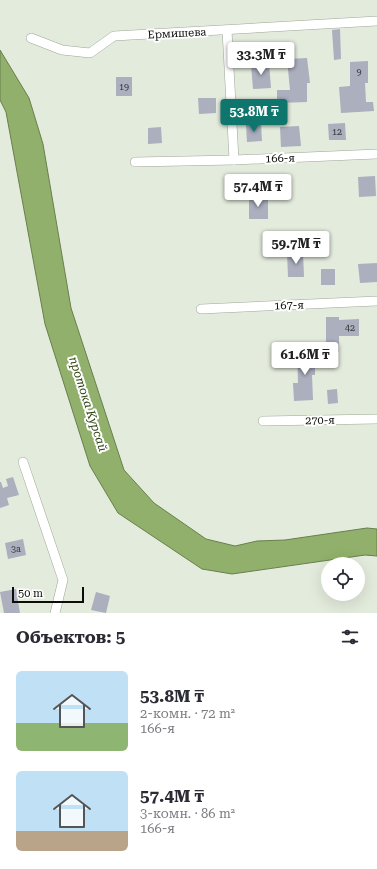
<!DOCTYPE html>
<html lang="ru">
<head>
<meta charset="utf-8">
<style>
	:root { --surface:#fff; --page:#f2f2f3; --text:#2b2b33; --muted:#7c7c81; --accent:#0f766e }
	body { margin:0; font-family:"Roboto Serif",serif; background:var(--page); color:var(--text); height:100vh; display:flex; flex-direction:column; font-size:15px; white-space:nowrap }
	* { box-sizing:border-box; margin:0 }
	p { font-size:13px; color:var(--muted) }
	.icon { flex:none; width:22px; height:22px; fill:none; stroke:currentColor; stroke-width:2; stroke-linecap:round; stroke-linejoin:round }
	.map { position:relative; height:613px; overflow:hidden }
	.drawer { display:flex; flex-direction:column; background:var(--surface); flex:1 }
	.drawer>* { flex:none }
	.buttons { position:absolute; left:321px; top:557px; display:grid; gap:8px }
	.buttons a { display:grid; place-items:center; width:44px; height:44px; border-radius:50%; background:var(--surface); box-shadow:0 4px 16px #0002; font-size:20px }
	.scale { position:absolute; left:12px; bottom:10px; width:72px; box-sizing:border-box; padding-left:4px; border:2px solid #0b0d08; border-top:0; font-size:11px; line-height:14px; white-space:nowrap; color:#0b0d08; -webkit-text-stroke:3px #fff; paint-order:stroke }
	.price { position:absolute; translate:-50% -34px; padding:0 9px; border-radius:4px; background:#fff; color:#222; font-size:13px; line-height:26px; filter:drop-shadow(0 1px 2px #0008) }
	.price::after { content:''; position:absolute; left:50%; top:24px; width:12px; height:9px; margin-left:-6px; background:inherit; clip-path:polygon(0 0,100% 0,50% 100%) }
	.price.on { background:var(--accent); color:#fff }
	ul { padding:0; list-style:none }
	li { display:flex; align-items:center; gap:12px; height:100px; padding:0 16px }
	li span { display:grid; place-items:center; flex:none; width:112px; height:80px; border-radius:6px; color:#555 }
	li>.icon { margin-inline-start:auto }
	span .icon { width:48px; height:48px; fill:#fffc; stroke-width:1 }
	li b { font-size:17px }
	h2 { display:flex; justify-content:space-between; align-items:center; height:48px; padding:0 16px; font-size:17px }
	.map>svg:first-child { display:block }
</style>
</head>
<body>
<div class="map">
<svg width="377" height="613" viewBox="0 0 377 613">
	<rect width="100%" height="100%" fill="#e3ebdc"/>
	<path fill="#91b06b" stroke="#697f4d" d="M0,50L29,98L43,144L71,308L124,470L154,503L206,539L235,546L257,541L285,540L367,528L377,529V556L365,555L232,574L202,569L118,513L90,466L45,324L6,112L0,100Z"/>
	<g fill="#abafbe">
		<path d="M340,29L341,59L334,60L332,30Z"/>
		<path d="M307,58L310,83H307V102L277,103V90H290L287,59Z"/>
		<path d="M368,61V83H365L366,102H373L374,111L341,113L339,87L350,86V62Z"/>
		<path d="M269,63L271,88L253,89L251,64Z"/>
		<rect x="116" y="77" width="16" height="19"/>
		<path d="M198,98H216V113L199,114Z"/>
		<path d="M345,123L346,140H329L328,124Z"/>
		<path d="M261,124L262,141L247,142L246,125Z"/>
		<path d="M299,126L301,146L281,147L280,127Z"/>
		<path d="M161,127L162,143L148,144V128Z"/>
		<path d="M375,176L376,196L359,197L358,177Z"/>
		<rect x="249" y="198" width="19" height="21"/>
		<path d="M303,252L304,277H288L287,253Z"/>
		<path d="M377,263V282L360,283L358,264Z"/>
		<rect x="321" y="269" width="14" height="16"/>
		<path d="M326,317H339V320L359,319V336H339V352H326Z"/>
		<path d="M315,350V375H312L313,400L294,401L293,383H298L297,351Z"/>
		<path d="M337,389L338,403L328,404L327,390Z"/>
		<path d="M13,477L19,495L7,498L9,505L0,508V482H1L3,488L8,486L6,479Z"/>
		<path d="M23,539L26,555L8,559L5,543Z"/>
		<path d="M16,589L20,613H4L0,592Z"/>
		<path d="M96,592L110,596L106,613L91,610Z"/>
	</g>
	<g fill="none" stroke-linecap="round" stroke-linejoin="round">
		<g stroke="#9fa698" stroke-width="10">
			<g id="minor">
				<path d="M227,30L234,160"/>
				<path d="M31,38L62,50L90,53L114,36L377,21"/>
				<path d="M135,162L234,160L377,154"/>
				<path d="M201,309L377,301"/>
				<path d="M263,421L377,419"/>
				<path d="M23,462L63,580L55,613"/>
			</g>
		</g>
		<use href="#minor" stroke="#fff" stroke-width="9"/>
	</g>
	<g text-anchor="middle" stroke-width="4" stroke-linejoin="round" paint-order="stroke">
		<g font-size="9" fill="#333636">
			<text x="359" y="75">9</text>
			<text x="124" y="90">19</text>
			<text x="337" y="135">12</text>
			<text x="350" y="331">42</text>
			<text x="16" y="552">3а</text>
		</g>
		<g font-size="11" fill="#0b0d08" stroke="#fff">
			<text transform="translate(177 33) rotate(-3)" y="4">Ермишева</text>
			<text transform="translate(280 158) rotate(-2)" y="4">166-я</text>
			<text transform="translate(289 305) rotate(-2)" y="4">167-я</text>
			<text transform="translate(320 420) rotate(-1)" y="4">270-я</text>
		</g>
		<g font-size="12" font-style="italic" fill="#2b400d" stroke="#fff">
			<text transform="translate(88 404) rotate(72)" y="4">протока Курсай</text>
		</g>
	</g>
</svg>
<div class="buttons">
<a><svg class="icon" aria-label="locate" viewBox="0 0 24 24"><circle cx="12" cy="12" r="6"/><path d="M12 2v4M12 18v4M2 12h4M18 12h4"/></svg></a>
</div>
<div class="scale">50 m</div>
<b class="price" style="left:261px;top:76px">33.3M ₸</b>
<b class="price on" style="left:254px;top:133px">53.8M ₸</b>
<b class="price" style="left:258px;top:208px">57.4M ₸</b>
<b class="price" style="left:296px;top:265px">59.7M ₸</b>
<b class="price" style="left:305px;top:376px">61.6M ₸</b>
</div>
<section class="drawer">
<h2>Объектов: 5<svg class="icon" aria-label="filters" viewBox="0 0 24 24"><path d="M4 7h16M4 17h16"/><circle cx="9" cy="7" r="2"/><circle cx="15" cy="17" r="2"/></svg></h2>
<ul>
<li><span style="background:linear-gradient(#bfe0f5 65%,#8fb573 0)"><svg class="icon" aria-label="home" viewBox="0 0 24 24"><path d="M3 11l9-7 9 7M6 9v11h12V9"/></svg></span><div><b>53.8M ₸</b><p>2-комн. · 72 m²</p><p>166-я</p></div></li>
<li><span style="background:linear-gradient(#bfe0f5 75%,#b9a48a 0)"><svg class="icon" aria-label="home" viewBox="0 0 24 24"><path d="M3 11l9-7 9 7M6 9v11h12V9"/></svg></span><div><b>57.4M ₸</b><p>3-комн. · 86 m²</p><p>166-я</p></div></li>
</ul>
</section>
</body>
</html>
